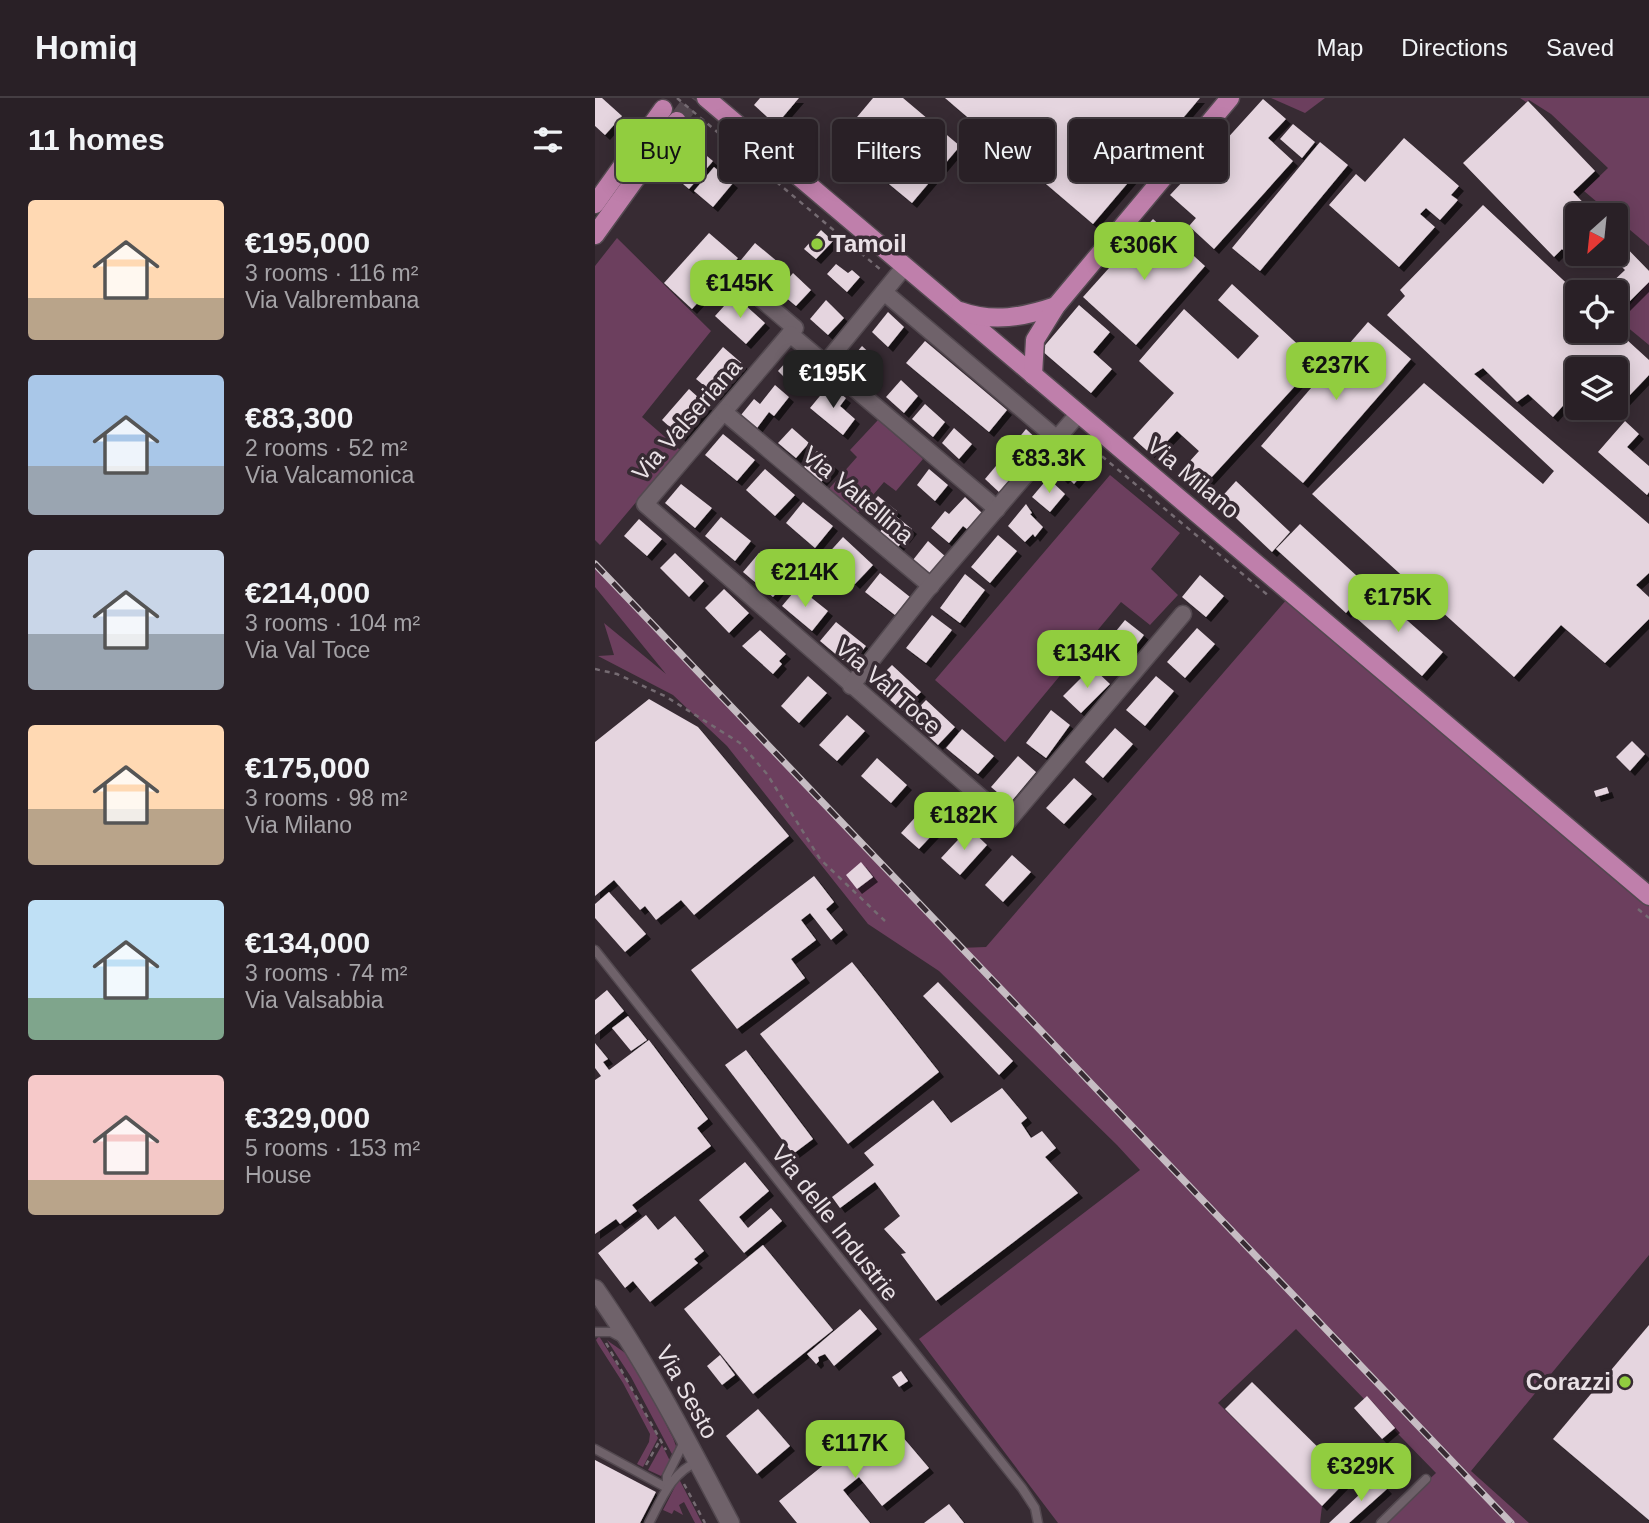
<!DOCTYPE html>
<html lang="en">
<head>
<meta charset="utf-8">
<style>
	:root { --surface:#292026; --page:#31282e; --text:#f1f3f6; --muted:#a5a3a7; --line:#453e43; --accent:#91cd3f }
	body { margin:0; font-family:Arial,sans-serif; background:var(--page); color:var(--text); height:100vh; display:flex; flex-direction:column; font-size:26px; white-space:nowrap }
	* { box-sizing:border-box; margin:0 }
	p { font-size:23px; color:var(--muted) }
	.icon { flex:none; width:38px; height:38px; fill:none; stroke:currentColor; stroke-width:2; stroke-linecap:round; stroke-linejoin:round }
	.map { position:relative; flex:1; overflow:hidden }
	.details { display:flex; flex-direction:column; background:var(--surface); width:595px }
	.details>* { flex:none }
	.guide { position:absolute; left:21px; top:21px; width:665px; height:63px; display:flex; gap:14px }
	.needle { width:46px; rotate:207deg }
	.fabs { position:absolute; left:970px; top:105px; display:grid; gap:14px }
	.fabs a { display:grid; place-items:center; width:63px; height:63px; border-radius:7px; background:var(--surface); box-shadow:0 4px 18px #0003,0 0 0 2px var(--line); font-size:35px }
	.price { position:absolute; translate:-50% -60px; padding:0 16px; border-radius:14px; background:var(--accent); color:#111; font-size:23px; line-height:46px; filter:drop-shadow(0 2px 4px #0008) }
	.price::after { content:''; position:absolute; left:50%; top:42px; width:21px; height:16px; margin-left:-10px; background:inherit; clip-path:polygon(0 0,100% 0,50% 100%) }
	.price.selected { background:#222; color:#fff }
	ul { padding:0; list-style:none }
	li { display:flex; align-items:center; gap:21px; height:175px; padding:0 28px }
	li span { display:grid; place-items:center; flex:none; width:196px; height:140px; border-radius:7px; color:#555 }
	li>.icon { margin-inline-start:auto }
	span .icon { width:84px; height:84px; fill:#fffc; stroke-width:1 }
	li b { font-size:30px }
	h2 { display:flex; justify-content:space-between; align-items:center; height:84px; padding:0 28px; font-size:30px }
	.chip { padding:0 24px; border-radius:7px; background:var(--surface); box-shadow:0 4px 18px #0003,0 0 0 2px var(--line); font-size:24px; line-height:63px }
	.chip.selected { background:var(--accent); color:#111 }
	header { display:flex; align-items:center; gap:42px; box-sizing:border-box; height:98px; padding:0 35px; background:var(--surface); border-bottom:2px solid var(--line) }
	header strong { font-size:33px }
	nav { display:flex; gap:38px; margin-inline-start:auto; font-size:24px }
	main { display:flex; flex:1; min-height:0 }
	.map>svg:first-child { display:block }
</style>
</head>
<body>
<header>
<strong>Homiq</strong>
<nav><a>Map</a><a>Directions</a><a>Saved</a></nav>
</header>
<main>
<section class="details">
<h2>11 homes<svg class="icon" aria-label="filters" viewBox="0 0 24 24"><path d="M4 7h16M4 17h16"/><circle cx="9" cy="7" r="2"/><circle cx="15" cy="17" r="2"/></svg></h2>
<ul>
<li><span style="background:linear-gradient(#ffd9b3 70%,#b9a48a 0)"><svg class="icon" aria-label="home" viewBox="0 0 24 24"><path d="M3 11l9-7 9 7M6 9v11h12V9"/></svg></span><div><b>€195,000</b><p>3 rooms · 116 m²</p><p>Via Valbrembana</p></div></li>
<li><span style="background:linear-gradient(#a9c7e8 65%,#9aa5b1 0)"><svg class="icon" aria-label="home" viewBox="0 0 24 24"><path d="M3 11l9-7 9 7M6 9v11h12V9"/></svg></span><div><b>€83,300</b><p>2 rooms · 52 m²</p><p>Via Valcamonica</p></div></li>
<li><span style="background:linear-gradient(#c9d6e8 60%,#9aa5b1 0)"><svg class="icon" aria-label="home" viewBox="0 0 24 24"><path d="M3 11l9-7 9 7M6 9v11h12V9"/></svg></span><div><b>€214,000</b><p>3 rooms · 104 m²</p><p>Via Val Toce</p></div></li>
<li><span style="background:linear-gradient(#ffd9b3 60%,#b9a48a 0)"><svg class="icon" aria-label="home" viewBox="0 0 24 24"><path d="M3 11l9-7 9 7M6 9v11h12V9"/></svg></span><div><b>€175,000</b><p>3 rooms · 98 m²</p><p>Via Milano</p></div></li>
<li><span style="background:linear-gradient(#bfe0f5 70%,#7fa58c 0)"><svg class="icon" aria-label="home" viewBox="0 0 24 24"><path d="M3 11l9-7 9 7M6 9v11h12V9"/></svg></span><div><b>€134,000</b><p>3 rooms · 74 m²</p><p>Via Valsabbia</p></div></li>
<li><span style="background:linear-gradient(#f6c9c9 75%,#b9a48a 0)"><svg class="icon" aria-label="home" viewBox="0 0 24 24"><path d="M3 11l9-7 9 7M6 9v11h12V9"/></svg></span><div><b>€329,000</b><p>5 rooms · 153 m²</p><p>House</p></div></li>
</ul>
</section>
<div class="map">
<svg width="1054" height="1425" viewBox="0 0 1054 1425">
	<defs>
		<filter id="shadow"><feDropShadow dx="5" dy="5" stdDeviation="0" flood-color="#0009"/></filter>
	</defs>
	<rect width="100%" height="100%" fill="#372b33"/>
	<g fill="#6c3f5e">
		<path d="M676,0H730L710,15Z"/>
		<path d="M925,0H1054V148L989,93L1013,70L956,16L934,2L931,4Z"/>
		<path d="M22,140L116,233L47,319L85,352L5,447L0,442V168Z"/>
		<path d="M1054,183V247L1031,228L1034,224L1027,217Z"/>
		<path d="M283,322L328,361L301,393L289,384L261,417L232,393L262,359L255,352Z"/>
		<path d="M515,377L585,435L556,471L583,497L555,527L526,504L410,644L340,582Z"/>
		<path d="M0,466L364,850L391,849L699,493L1054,792V1157L876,1373L934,1425H787L841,1375L701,1231L623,1305L727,1408L725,1425H463L324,1241L545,1072L522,1047L344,873L273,826L132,648L78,597L3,558L19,557L9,525L71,576L0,489Z"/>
		<path d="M4,1238L32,1283L63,1340L48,1369L42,1366L54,1344L55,1336L28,1285L3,1246L1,1242Z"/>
		<path d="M12,1242C18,1247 29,1253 34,1259C52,1283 64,1314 78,1340L81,1348L78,1358L36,1279Z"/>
		<path d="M67,1347L76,1365L66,1378L53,1372Z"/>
		<path d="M84,1381L107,1425H100L89,1404L84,1407L88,1417L79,1412L77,1416L68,1412Z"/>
	</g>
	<g fill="#e5d5df" filter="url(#shadow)">
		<path d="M0,0H7L27,18L10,37L0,28Z"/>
		<path d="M165,0H204L181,27L159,7Z"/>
		<path d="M278,0H308L365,48L317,105L242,43Z"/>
		<path d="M350,0H605L498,126Z"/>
		<path d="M668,1L691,21L673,40L698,63L619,151L594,128L601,120L575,97L607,63L609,66Z"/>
		<path d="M933,3L1000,73L978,94L1000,117H982V156H988L979,164L967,151L959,159L868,65Z"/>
		<path d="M698,26L720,44L707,60L685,41Z"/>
		<path d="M809,40L864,88L856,97L863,102L845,122L831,110L825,116L840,129L804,169L734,107L761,76L770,84Z"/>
		<path d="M95,44L118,63L94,91L73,73Z"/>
		<path d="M725,44L753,67L665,173L637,150Z"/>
		<path d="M119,69L138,85L118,109L99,93Z"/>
		<path d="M888,107L982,195V233H1020V231L1054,262V277L1015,318L1005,310H1020V271H982V292L958,319L933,296L922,304L888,270L879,276L1054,426V475L1041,487L1054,499V521L1010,565L966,527L919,579L717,396L829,285L948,386L959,373L792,217L810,198L805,192Z"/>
		<path d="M558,121L610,168L541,247L488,199Z"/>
		<path d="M226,132L238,143L221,161L209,151Z"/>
		<path d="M114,135L143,160L97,211L69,185Z"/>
		<path d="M1020,138L1054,173V184L1030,208L1020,198V194L1012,189L1030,172L1014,156H1020Z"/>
		<path d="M160,145L183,164L169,182L146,162Z"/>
		<path d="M241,166L253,175L257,172L265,179L252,194L232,176Z"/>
		<path d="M198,175L216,192L201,208L183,193Z"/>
		<path d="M637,186L722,264L604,393L584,375L604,353L582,333L558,358L538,340L579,295L544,263L589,211L643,261L664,238L623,202Z"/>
		<path d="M139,197L170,225L151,246L120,218Z"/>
		<path d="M231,202L249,220L233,237L215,221Z"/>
		<path d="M484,207L515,234L498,254L517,271L496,295L446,252Z"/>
		<path d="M293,214L309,229L293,249L277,234Z"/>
		<path d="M773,224L816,261L708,385L666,348Z"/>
		<path d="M330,243L412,312L394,334L311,265Z"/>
		<path d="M267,248L282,262L267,279L252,266Z"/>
		<path d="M128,249L150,268L123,299L101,281Z"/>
		<path d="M198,256L215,272L200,290L183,273Z"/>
		<path d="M306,282L323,298L309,315L291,299Z"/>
		<path d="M180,287L194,299L179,318L174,314L162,330L146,317L159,301L165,306Z"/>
		<path d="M234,287L251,300L245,308L260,321L248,337L215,310Z"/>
		<path d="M94,291L114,309L87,340L67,322Z"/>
		<path d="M330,306L350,324L338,339L317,321Z"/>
		<path d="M1030,323L1044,336L1032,349L1054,368V394L1052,397L1003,354Z"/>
		<path d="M197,330L214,345L201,360L183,345Z"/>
		<path d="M359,330L377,346L364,361L347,345Z"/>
		<path d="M431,331L447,346L431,366L414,352Z"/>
		<path d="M128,336L160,362L142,383L110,357Z"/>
		<path d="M477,351L495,367L479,386L471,378L468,381L459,372Z"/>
		<path d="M222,353L240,369L226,384L209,369Z"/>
		<path d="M406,362L420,376L404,394L390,381Z"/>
		<path d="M170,371L200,397L180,418L151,392Z"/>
		<path d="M334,371L353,387L340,403L322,387Z"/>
		<path d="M453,380L470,396L455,414L437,399Z"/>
		<path d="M641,383L695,434L677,454L623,403Z"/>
		<path d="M86,386L117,410L100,430L70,405Z"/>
		<path d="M283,398L302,413L298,416L317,431L303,449L285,434L289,428L271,412Z"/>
		<path d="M370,399L387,415L372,431L368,428L354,445L336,430L350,413L354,416Z"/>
		<path d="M208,404L238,428L220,450L191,425Z"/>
		<path d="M431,406L437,415L435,416L448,429L440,439L438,436L430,444L413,428Z"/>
		<path d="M126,419L156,443L140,463L110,438Z"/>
		<path d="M44,421L67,441L52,458L29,438Z"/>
		<path d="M705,426L774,489L751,515L681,451Z"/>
		<path d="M403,437L422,453L395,485L376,469Z"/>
		<path d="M248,439L278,467L260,486L230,459Z"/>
		<path d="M333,443L351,459L335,476L318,462Z"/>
		<path d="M80,455L109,483L94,499L65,470Z"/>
		<path d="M164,455L194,479L178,499L148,474Z"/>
		<path d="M285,475L315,499L300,517L270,494Z"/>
		<path d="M370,476L390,492L365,525L345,510Z"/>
		<path d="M605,477L629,498L611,519L587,499Z"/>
		<path d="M203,489L233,513L217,533L187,508Z"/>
		<path d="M129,491L154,515L134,535L110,510Z"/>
		<path d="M779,493L848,554L827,578L758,517Z"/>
		<path d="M337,517L357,532L331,565L311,550Z"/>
		<path d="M530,522L549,537L524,570L504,554Z"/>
		<path d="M241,524L271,548L255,568L225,543Z"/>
		<path d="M602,530L620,546L590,580L572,564Z"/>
		<path d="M165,532L191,556L184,563L187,566L178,576L147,548Z"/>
		<path d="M297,567L326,594L307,613L278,586Z"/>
		<path d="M497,569L515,586L486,615L468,598Z"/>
		<path d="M213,578L232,595L204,625L186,608Z"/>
		<path d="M561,578L579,593L550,628L531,612Z"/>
		<path d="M54,601L103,629L194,738L99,817L86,802L61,822L50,808L45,812L19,782L0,798V644Z"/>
		<path d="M331,602L360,629L343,647L314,620Z"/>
		<path d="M456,612L475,627L451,660L431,645Z"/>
		<path d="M252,617L270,633L242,663L224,647Z"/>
		<path d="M520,630L538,646L508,680L490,664Z"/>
		<path d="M367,631L399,658L383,676L351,650Z"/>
		<path d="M1037,643L1050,656L1035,673L1021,659Z"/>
		<path d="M423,658L441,674L415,705L396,689Z"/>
		<path d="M282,660L312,687L296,705L266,678Z"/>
		<path d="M479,680L497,696L469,726L451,710Z"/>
		<path d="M1012,689L1014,695L1001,699L999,693Z"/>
		<path d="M334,704L352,721L324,751L306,735Z"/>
		<path d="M374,730L392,747L365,777L346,760Z"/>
		<path d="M417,757L436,774L408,804L390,787Z"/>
		<path d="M266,764L278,779L262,791L251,777Z"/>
		<path d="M219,778L239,804L231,811L248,832L236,842L215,815L206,822L221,842L196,861L210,880L142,931L96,872Z"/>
		<path d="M14,794L51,836L30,854L0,820V806Z"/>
		<path d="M257,864L344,974L253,1046L165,936Z"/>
		<path d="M343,884L418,963L404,977L328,898Z"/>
		<path d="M12,892L29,913L0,937V902Z"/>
		<path d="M33,918L52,942L36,953L17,930Z"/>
		<path d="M54,942L113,1021L102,1030L116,1048L37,1107L42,1113L25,1126L21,1121L0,1136V982L6,978L0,970V945L13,961L8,964L14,972Z"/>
		<path d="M151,952L218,1041L198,1056L130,967Z"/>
		<path d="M407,990L432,1020L426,1025L436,1040L447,1033L461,1050L450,1059L483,1095L341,1203L306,1156L311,1155L289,1131L305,1118L280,1084L245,1110L237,1099L279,1067L269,1055L338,1002L356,1025Z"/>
		<path d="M150,1064L174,1093L144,1119L153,1130L176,1110L187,1123L149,1155L104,1102Z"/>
		<path d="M51,1117L63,1132L80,1118L109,1153L99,1161L103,1165L55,1204L38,1183L30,1190L3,1155Z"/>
		<path d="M168,1147L238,1232L158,1296L89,1211Z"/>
		<path d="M265,1211L282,1231L239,1268L230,1256L223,1259L224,1263L221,1266L212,1256Z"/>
		<path d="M1054,1227V1422L958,1341Z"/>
		<path d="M125,1257L140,1277L127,1287L112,1268Z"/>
		<path d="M306,1273L313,1283L304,1289L297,1279Z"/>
		<path d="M657,1284L754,1380L727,1408L630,1311Z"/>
		<path d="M772,1298L800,1330L787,1341L759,1310Z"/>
		<path d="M163,1311L195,1348L162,1376L131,1338Z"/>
		<path d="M278,1327L294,1347L306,1337L334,1370L287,1408L264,1379L248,1392L275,1425H202L184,1403Z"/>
		<path d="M0,1362L61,1394L45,1425H0Z"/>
		<path d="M782,1380L792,1391L754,1425H734Z"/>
		<path d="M354,1406L369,1425H329Z"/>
	</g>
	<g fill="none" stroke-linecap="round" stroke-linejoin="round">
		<path stroke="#52464e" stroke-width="18" stroke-dasharray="18 9" stroke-linecap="butt" d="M82,23L99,0"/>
		<g stroke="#534950" stroke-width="11">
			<g id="service">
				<path d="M0,852L427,1390L440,1410L443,1425"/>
				<path d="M0,1234H16L27,1240"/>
				<path d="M0,1351L72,1390"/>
				<path d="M72,1390V1378L89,1344"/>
				<path d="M54,1425C66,1402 77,1373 103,1364"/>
				<path d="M786,1425L831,1381"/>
			</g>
		</g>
		<g stroke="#534950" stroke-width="19">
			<g id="minor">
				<path d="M146,184L200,230L50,406L413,723L588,516"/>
				<path d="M289,194L461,340"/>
				<path d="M195,236L402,411"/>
				<path d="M230,266L310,168"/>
				<path d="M129,314L336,488"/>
				<path d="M256,588L331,493L484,315"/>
			</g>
		</g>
		<g stroke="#534950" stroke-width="21">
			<path id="tertiary" d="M0,1191C52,1265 93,1345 135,1425"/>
		</g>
		<g stroke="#534950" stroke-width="21">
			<g id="primary">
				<path d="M111,0L1054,798"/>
				<path d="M0,106L68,11"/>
				<path d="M0,137L82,23"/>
				<path d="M365,213C398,225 429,219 461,208"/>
				<path d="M438,277L440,242L461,208L635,0"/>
			</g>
		</g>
		<g stroke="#756b72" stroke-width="2.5" stroke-dasharray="5 5" stroke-linecap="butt">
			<path d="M82,0L286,172"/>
			<path d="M484,339L675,499"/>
			<path d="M0,571L22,576L70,598L145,645L172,676L225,761L290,823"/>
			<path d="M1043,811L1054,820"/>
			<path d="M11,1245L71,1352"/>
			<path d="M51,1367L65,1342"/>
			<path d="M89,1386L110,1425"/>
		</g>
		<use href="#service" stroke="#6f626a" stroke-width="8"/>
		<use href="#minor" stroke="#6f626a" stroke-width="16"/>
		<use href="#tertiary" stroke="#6f626a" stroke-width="18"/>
		<use href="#primary" stroke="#bf7fab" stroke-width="18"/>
		<g stroke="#c6bdc3" stroke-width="7">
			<path id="rail" d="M0,466L916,1425"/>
		</g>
		<use href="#rail" stroke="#372b33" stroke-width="4.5" stroke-dasharray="13" stroke-linecap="butt"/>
	</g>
	<g fill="#91cd3f" stroke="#372b33" stroke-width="2.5">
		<circle cx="222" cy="146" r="7"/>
		<circle cx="1030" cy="1284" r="7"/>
	</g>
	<g text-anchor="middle" stroke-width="7" stroke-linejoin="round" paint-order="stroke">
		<g font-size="24" font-weight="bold" fill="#e9e1e6" stroke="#372b33" text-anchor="start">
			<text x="236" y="154">Tamoil</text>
			<text x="1016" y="1292" text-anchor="end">Corazzi</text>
		</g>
		<g font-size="24" fill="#e9e1e6" stroke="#372b33">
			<text transform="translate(92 322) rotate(-49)" y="8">Via Valseriana</text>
			<text transform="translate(598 380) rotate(40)" y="8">Via Milano</text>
			<text transform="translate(263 397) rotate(40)" y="8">Via Valtellina</text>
			<text transform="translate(293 589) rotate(41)" y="8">Via Val Toce</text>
			<text transform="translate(240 1125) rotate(52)" y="8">Via delle Industrie</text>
			<text transform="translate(92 1294) rotate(61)" y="8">Via Sesto</text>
		</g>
	</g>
</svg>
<div class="fabs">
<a><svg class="needle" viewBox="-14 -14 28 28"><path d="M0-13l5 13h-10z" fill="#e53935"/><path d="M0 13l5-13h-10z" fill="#a5a3a7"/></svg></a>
<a><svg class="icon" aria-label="locate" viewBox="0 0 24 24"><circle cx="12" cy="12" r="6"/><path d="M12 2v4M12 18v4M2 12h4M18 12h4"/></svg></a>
<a><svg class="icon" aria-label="layers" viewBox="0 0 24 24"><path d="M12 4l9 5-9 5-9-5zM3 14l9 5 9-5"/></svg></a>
</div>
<b class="price" style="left:549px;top:184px">€306K</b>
<b class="price" style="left:145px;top:222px">€145K</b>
<b class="price" style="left:741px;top:304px">€237K</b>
<b class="price selected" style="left:238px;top:312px">€195K</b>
<b class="price" style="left:454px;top:397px">€83.3K</b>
<b class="price" style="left:210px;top:511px">€214K</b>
<b class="price" style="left:803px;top:536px">€175K</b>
<b class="price" style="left:492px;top:592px">€134K</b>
<b class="price" style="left:369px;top:754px">€182K</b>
<b class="price" style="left:260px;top:1382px">€117K</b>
<b class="price" style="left:766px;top:1405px">€329K</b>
<div class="guide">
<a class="chip selected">Buy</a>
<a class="chip">Rent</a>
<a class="chip">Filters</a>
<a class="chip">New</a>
<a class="chip">Apartment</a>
</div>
</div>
</main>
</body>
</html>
